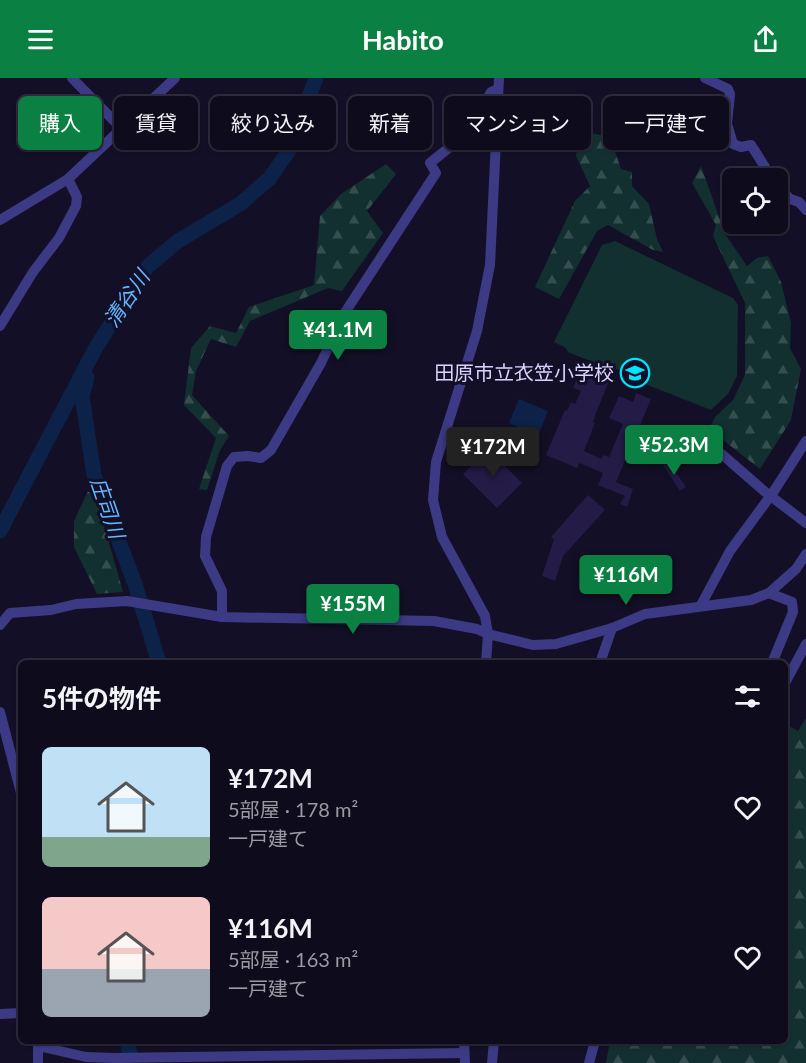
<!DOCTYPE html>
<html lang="ja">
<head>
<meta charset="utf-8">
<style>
	:root { --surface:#0e0b1c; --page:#1c1929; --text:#f1f3f6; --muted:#9b9ba3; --line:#2e2b3b; --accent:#0b8043 }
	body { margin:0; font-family:Lato,"Noto Sans JP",sans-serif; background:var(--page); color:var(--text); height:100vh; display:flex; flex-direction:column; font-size:22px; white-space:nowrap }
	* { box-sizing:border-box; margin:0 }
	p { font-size:20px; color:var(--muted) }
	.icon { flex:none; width:33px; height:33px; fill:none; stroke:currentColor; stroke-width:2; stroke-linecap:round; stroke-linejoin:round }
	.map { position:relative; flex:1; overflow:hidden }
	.panel { position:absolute; left:18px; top:582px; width:770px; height:384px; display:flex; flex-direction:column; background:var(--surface); border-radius:9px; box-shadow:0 2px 4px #0004,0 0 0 2px var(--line) }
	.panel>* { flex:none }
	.hud { position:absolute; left:18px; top:18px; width:771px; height:54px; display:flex; gap:12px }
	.fabs { position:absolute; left:722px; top:90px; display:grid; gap:12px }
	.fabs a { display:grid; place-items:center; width:66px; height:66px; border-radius:9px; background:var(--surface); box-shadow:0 2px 4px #0004,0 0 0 2px var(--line); font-size:30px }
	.price { position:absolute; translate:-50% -51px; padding:0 14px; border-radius:6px; background:var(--accent); color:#fff; font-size:20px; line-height:39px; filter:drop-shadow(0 2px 3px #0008) }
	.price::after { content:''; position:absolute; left:50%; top:36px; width:18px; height:14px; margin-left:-9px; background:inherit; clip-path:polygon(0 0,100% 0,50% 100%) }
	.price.on { background:#222; color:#fff }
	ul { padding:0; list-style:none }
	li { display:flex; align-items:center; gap:18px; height:150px; padding:0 24px }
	li span { display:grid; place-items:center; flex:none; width:168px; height:120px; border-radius:9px; color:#555 }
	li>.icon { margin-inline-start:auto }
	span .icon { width:72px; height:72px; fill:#fffc; stroke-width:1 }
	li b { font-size:26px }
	h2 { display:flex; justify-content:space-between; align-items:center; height:72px; padding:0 24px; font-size:26px }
	.chip { padding:0 21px; border-radius:9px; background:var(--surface); box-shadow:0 2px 4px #0004,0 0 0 2px var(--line); font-size:21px; line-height:54px }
	.chip.on { background:var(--accent); color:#fff }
	header { display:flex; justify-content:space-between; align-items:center; height:78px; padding:0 24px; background:var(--accent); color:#fff; font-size:27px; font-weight:700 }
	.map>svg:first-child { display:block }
</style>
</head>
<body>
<header><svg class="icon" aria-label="menu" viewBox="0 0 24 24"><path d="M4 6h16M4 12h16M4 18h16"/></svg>Habito<svg class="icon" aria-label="share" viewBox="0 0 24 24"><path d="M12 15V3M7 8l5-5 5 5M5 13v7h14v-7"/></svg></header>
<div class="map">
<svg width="806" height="985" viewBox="0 0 806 985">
	<defs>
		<pattern id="forest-firs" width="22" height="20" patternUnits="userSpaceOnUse" patternTransform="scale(1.5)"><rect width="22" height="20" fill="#12302f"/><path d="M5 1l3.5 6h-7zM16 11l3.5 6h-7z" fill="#344d4e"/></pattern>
	</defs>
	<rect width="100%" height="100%" fill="#130f26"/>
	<g fill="url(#forest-firs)">
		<path d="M580,53L610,59L621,91L632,94V108L649,126L657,161L663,174L653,172L608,147L597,153L559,221L535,209L575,123L590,108L576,78Z"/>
		<path d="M386,86L396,96L367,133L383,155L342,213L328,210L250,243L236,269L211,261L196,293L192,317L229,358L220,372L207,412L199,411L216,360L184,327L191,270L210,248L236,255L249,229L314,207L320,138L341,116Z"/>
		<path d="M701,88L725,156L747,188L757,180L768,178L781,204L791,245L790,270L801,291L791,342L760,391L709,351L715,339L733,322L745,297V225L713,158L716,147L692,105Z"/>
		<path d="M88,413L97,422L123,514L97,516L74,469V443Z"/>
		<path d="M806,640V985H606L610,963H784L785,646L798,653Z"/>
	</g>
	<path fill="#12302f" d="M615,163L733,220L738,227L737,298L728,316L711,332L645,306C640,297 620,289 610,291L568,274L566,270L554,264L602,167Z"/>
	<path fill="#0c2248" d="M519,321L548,333L538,358L509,345Z"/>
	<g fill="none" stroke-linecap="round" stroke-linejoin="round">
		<g stroke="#0c2248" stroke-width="15">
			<path d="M87,300L82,318L94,397L135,506L159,585"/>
			<path d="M0,453L95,271L147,189L178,163L240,126L269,101L288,74L316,0"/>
			<path d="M125,985L130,976L127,963"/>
		</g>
	</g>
	<g fill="#241b47">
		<path d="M589,294L609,303L596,335L593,344L595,345L584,373L601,381L603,377L609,379L623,346L609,340L619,318L633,324L636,315L651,321L616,404L633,411L627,429L620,426L625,418L598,407L603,395L579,385L577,390L546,377L565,332L567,333L571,324L575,326L581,313L573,310L577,300L585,303Z"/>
		<path d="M488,371L522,405L497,430L463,396Z"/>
		<path d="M668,383L686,409L680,413L664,389V386Z"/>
		<path d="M588,417L605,432L563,478L555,503L542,498L554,461L551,459Z"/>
	</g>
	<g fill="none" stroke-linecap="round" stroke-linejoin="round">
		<g stroke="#3d3a85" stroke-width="10">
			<path d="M72,0L122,51"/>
			<path d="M705,0L728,11L730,16L727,46L733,66L741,69L751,67L772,100"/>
			<path d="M777,107L790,121L799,124L806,132"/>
			<path d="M0,142L68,101L175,0"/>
			<path d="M0,248L33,194L59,160L76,128L77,119L68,101"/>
			<path d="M709,365L764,413L806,445"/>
			<path d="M769,515L792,524L793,534L772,585"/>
			<path d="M701,527L730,473L774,413L806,363"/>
			<path d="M222,539V513L205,478L206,459L227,388L234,379L248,378L261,380L271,372L321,285L344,236L436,95L430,85L466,56L491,14L498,11"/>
			<path d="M0,547L10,535L51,532L76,526L127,523L222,539L434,543L477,551L488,556L533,567L556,566L612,550L645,536L751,522L769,515L796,491L806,476"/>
			<path d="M486,585L488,556L485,538L442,459L433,422L436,384L477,253L490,187L499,0"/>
			<path d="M600,585L612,550"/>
			<path d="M784,607L806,566"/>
			<path d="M0,634L21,715"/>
			<path d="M0,936L21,935"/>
			<path d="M38,963V985"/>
			<path d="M464,963L465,985"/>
			<path d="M38,968L86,979L114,980L464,975"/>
			<path d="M492,985L494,963"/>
			<path d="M589,985L595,963"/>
		</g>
	</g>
	<defs>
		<g id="school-ring" transform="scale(1.5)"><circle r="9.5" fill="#130f26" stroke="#00e5ff" stroke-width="1.5"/><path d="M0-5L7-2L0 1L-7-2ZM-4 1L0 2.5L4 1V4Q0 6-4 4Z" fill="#00e5ff"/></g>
	</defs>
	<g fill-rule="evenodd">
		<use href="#school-ring" x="635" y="295"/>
	</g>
	<g text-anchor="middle" stroke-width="6" stroke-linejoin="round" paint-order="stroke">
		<g font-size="20" fill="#d9d4ff" stroke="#130f26" text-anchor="end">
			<text x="614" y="302">田原市立衣笠小学校</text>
		</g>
		<g font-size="21" font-style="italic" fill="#62b6ff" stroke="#130f26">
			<text transform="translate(127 221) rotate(-56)" y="7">清谷川</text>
			<text transform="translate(107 430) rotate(71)" y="7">庄司川</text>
		</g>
	</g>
</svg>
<div class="fabs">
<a><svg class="icon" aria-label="locate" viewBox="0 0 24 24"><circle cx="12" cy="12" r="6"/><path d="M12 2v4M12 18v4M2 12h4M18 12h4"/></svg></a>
</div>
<b class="price" style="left:338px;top:283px">¥41.1M</b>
<b class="price" style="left:674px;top:398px">¥52.3M</b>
<b class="price on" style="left:493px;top:400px">¥172M</b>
<b class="price" style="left:626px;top:528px">¥116M</b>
<b class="price" style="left:353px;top:557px">¥155M</b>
<div class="hud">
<a class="chip on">購入</a>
<a class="chip">賃貸</a>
<a class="chip">絞り込み</a>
<a class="chip">新着</a>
<a class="chip">マンション</a>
<a class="chip">一戸建て</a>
</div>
<section class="panel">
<h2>5件の物件<svg class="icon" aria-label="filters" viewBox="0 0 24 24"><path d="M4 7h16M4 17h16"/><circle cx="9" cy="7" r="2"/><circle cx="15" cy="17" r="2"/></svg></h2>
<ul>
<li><span style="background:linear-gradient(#bfe0f5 75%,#7fa58c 0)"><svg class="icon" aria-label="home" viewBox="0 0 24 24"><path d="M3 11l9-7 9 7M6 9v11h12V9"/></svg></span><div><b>¥172M</b><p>5部屋 · 178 m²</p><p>一戸建て</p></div><svg class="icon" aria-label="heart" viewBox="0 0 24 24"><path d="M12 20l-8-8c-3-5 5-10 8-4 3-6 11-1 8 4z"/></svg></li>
<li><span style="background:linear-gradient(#f6c9c9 60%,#9aa5b1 0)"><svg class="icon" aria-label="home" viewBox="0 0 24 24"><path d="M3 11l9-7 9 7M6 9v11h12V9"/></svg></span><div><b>¥116M</b><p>5部屋 · 163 m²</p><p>一戸建て</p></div><svg class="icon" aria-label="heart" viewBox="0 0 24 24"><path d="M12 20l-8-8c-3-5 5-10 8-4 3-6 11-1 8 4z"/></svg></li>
</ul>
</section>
</div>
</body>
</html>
